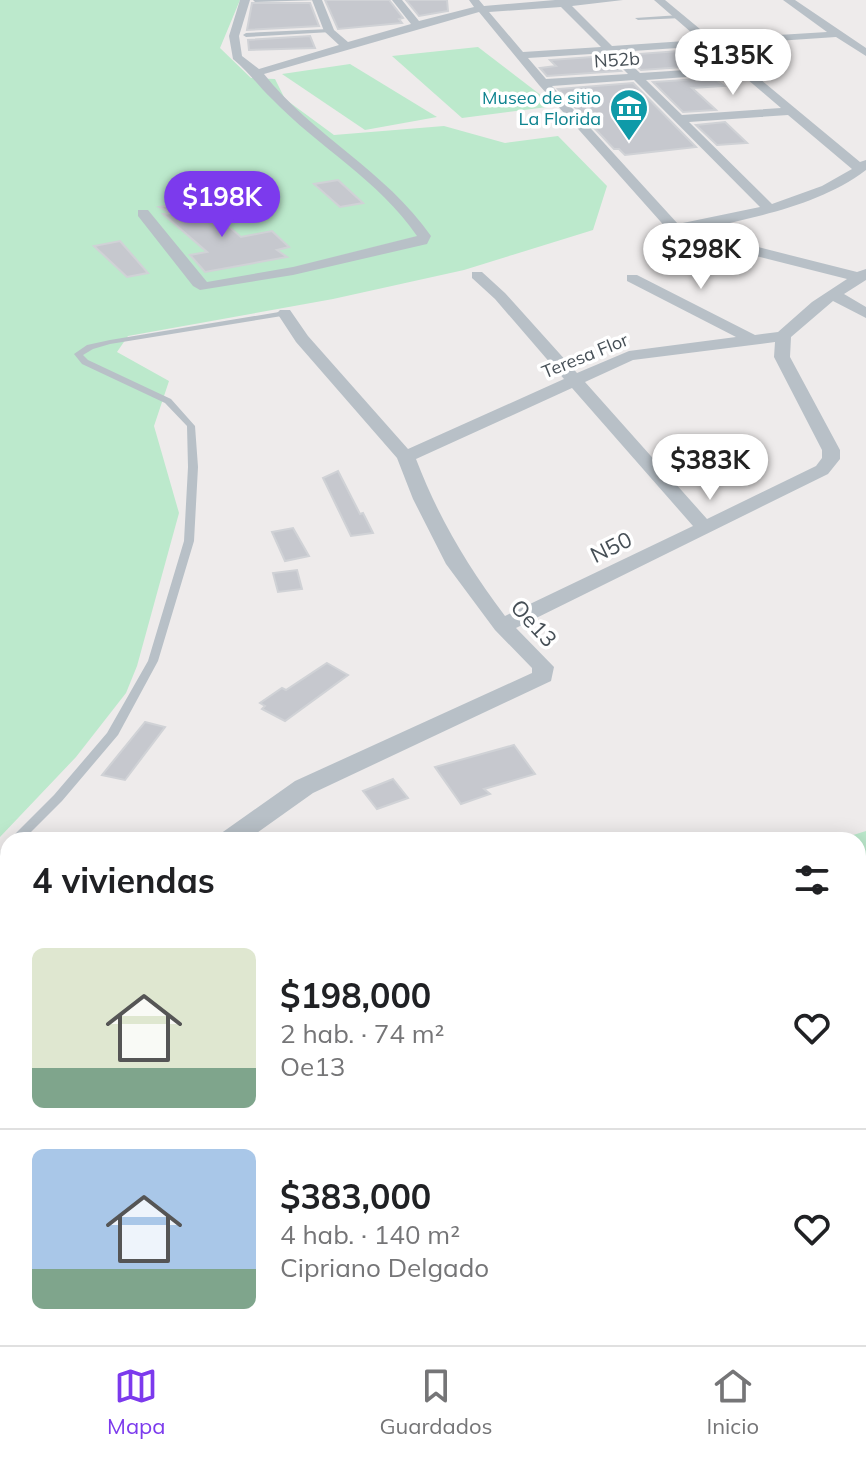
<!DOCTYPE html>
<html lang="es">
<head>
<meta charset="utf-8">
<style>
	:root { --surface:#fff; --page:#f2f2f2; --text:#202124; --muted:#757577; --line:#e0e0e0; --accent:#7c3aed }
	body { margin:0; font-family:Mulish,sans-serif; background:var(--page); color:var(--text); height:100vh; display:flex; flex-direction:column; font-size:30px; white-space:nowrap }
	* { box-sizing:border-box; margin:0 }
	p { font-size:26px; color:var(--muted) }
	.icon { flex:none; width:44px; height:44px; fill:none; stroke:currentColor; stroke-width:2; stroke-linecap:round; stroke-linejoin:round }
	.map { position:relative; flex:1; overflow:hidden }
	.details { position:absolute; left:0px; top:832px; width:866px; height:514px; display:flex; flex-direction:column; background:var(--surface); border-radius:24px 24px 0 0; box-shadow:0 4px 20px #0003 }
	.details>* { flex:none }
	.price { position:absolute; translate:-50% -68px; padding:0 18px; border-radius:28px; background:#fff; color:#222; font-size:26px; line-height:52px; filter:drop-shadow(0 2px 4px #0008) }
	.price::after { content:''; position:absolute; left:50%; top:48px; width:24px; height:18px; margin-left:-12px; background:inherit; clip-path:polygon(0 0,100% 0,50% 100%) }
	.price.selected { background:var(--accent); color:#fff }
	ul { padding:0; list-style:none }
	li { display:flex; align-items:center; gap:24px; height:200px; padding:0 32px }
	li+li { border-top:2px solid var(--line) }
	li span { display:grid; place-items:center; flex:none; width:224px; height:160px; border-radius:12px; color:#555 }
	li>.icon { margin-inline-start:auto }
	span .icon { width:96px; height:96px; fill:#fffc; stroke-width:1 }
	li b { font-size:34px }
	h2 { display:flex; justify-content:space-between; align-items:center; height:96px; padding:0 32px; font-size:34px }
	.menu { display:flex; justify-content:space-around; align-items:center; height:112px; border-top:2px solid var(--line); background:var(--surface); font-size:22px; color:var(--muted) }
	.menu a { display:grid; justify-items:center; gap:4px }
	.menu .selected { color:var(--accent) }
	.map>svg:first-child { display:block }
</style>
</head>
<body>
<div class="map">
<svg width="866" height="1345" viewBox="0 0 866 1345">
	<rect width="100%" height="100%" fill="#eeebeb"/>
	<g fill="#bce9cc">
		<path d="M0,0H240L220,48L251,78L275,79L285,99L334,135L444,126L505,143L558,136L607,186L593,230L464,270L333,299L128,336L117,352L169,381L154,426L179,513L137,666L126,693L76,757L0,837Z"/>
		<path d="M478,47L555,106L462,118L392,56Z"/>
		<path d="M350,64L437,117L365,130L282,74Z"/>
		<path d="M866,831V1331L858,1325V840H837Z"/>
		<path d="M0,992H8V1122L0,1129Z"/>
		<path d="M310,1338H604L617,1345H290Z"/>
	</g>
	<g fill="#c6c8ce" stroke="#d0d2d6" stroke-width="2">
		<path d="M325,0H389L403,18L399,19L402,23L338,29Z"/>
		<path d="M406,0H447L448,11L419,16Z"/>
		<path d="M252,3H310L319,26L247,30Z"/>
		<path d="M310,36L315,48L249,50L248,40Z"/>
		<path d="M679,51L699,66L641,70L625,55Z"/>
		<path d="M606,56L621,71L547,76L540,68L556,66L550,60Z"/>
		<path d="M714,78L724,86L692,88L716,110L683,112L653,82Z"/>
		<path d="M633,83L696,147L625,155L619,149H614L558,89Z"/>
		<path d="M725,122L747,143L717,145L696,125Z"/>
		<path d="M338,180L363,203L340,207L314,184Z"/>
		<path d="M198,200L241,237L272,231L289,247L277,250L287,257L205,272L190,255L207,252L163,214L171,213L159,207Z"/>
		<path d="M120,241L148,273L127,277L94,246Z"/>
		<path d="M338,471L360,514L363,513L373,533L351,536L323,478Z"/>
		<path d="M293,528L309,556L285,561L272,532Z"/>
		<path d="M297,570L302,589L278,592L273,573Z"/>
		<path d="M327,663L348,675L285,721L262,709L265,706L260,703L282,688L286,690Z"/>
		<path d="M145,722L165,727L125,780L102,775Z"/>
		<path d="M514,745L535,774L484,789L490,794L461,804L435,767Z"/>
		<path d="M393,779L408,798L377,809L363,791Z"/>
	</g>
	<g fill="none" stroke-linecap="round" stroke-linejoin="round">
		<g fill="#b8c0c7" fill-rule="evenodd">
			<path d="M253,0H319L255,2Z"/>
			<path d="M680,15L682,18L638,20L635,18Z"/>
			<path d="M329,29L331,32L246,37L243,35L246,33Z"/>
			<path d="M285,311L289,313L288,315L110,344L93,349L83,355L88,360L171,399L195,426L198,467L194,541L158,661L118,735L62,801L23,840H9L54,795L107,733L148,661L184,541L188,467L187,426L165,403L82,364L74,354L87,345L110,340Z"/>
			<path d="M8,843C8,851 10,860 0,863C0,854 0,845 8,843Z"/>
			<path d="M8,953V963L0,965V955Z"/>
		</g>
		<path fill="#b8c0c7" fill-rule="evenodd" d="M240,0H250L239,36L242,56L259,69L339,45L324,31L312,0H322L334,30L348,42L411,24L392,0H402L419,21L474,7L469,0H479L484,6L555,0H623L572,6L612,46L700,40L654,0H665L712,39L827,32L783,0H795L866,48V56L836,37L719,45L860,162L866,160V170C817,207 753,217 694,231L857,272L866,269V280L844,294L866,307V318L833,301L791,337L790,357L840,450V459L828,474L516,628L554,667L551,681L313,793L247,840H216L220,834L295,781L532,673V668L495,630L446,564L413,499L397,458L296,342L277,313L280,310H290L308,336L408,449L564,379L495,299L472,278V272H482L505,293L577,373L629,351L736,337L627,281V275H637L755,335L778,332L812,302L847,279L689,239L668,230L539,85L479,12L264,74C312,135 386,171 431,236L427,244L293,275L200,290L193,286L138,216V210H148L207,282L293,267L417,236C379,180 318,147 272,99C258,86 249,72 233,59L229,36ZM561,7L601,47L523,52L489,12ZM707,46L732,67L640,73L618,52ZM607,53L628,74L546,79L528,58ZM740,73L781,108L682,115L646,80ZM634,80L760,207L678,224L552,86ZM788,115L852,169L822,186L772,204L689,122ZM775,342L774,357L822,450V458L816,466L707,519L585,382L633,360ZM572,388L693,526L505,616C467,565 439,519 416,459Z"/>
	</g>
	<defs>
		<g id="museum-pin" transform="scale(2)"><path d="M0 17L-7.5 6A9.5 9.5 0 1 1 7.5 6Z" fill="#0f9aa8" stroke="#fff"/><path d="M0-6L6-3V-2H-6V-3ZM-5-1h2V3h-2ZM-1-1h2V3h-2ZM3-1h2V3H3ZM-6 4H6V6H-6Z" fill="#fff"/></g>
	</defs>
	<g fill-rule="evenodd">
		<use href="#museum-pin" x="629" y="108"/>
	</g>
	<g text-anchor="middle" stroke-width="7" stroke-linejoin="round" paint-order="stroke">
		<g font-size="18" fill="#464f56" stroke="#fff">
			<text transform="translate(617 60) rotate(-4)" y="6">N52b</text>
			<text transform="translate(585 356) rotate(-22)" y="6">Teresa Flor</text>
		</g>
		<g font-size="18" fill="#0d838f" stroke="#fff" text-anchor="end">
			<text x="601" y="104">Museo de sitio<tspan x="601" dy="21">La Florida</tspan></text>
		</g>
		<g font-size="22" fill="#464f56" stroke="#fff">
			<text transform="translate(611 547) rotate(-26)" y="8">N50</text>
			<text transform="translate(534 623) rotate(47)" y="8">Oe13</text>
		</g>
	</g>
</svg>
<b class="price" style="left:733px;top:97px">$135K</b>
<b class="price selected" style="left:222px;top:239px">$198K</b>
<b class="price" style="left:701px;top:291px">$298K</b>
<b class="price" style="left:710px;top:502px">$383K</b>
<section class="details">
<h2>4 viviendas<svg class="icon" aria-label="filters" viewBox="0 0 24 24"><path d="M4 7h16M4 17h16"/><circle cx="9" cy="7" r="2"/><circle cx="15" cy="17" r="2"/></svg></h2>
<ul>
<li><span style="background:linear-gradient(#dfe7d0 75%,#7fa58c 0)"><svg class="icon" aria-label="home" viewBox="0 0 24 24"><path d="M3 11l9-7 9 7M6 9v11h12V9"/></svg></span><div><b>$198,000</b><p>2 hab. · 74 m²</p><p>Oe13</p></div><svg class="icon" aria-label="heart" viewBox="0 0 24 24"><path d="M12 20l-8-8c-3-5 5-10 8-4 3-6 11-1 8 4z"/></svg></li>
<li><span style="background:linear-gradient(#a9c7e8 75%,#7fa58c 0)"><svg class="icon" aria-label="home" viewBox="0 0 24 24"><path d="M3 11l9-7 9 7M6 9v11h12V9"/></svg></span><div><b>$383,000</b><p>4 hab. · 140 m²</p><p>Cipriano Delgado</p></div><svg class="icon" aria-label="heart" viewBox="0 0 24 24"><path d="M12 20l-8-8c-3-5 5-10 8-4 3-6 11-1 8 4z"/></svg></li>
</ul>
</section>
</div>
<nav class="menu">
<a class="selected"><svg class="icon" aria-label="map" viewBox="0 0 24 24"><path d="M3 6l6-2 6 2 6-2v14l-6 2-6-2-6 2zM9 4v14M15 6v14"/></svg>Mapa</a>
<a><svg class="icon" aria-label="saved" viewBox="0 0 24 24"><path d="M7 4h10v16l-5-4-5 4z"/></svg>Guardados</a>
<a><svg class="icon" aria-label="home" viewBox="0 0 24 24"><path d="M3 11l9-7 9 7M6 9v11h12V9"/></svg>Inicio</a>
</nav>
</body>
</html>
